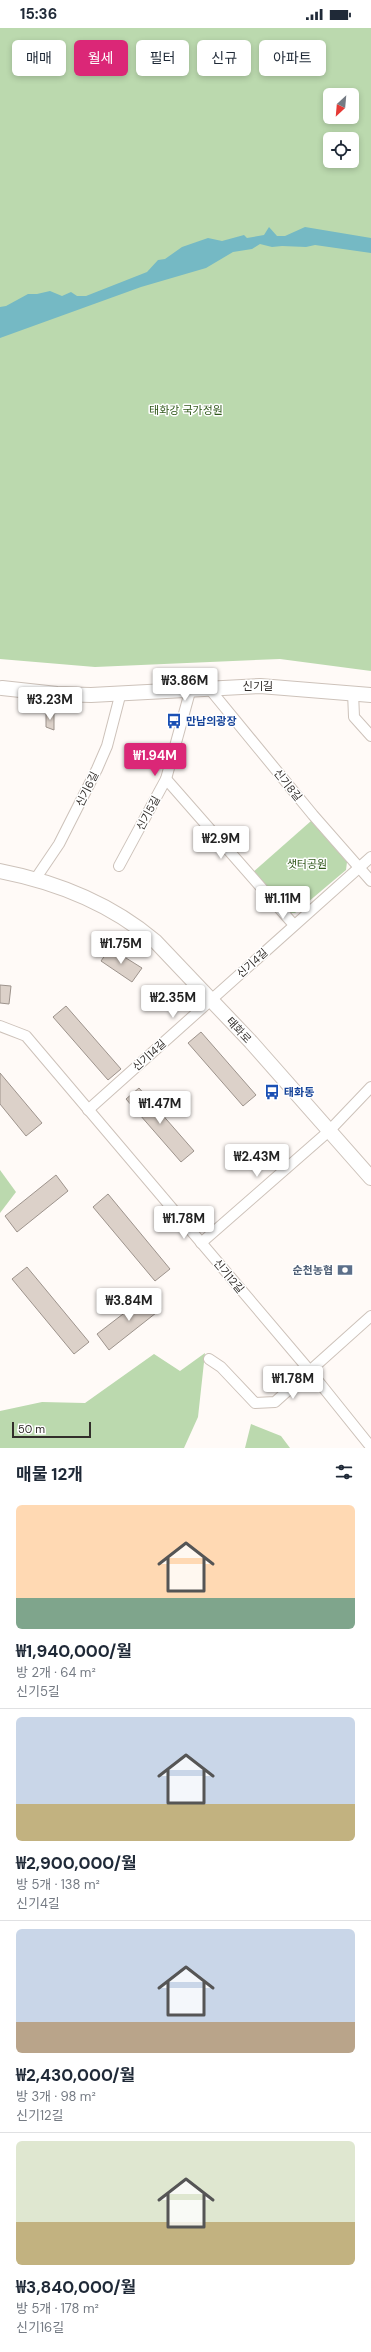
<!DOCTYPE html>
<html lang="ko">
<head>
<meta charset="utf-8">
<style>
	:root { --surface:#fff; --page:#f2f2f3; --text:#1f2937; --muted:#747a83; --line:#e0e1e3; --accent:#db2777 }
	body { margin:0; font-family:"DM Sans","Noto Sans KR",sans-serif; background:var(--page); color:var(--text); height:100vh; display:flex; flex-direction:column; font-size:15px; white-space:nowrap }
	* { box-sizing:border-box; margin:0 }
	p { font-size:13px; color:var(--muted) }
	.icon { flex:none; width:22px; height:22px; fill:none; stroke:currentColor; stroke-width:2; stroke-linecap:round; stroke-linejoin:round }
	.map { position:relative; height:1420px; overflow:hidden }
	.panel { display:flex; flex-direction:column; background:var(--surface); flex:1 }
	.panel>* { flex:none }
	.banner { position:absolute; left:12px; top:12px; width:347px; height:36px; display:flex; gap:8px }
	.needle { width:26px; rotate:206deg }
	.tools { position:absolute; left:323px; top:60px; display:grid; gap:8px }
	.tools a { display:grid; place-items:center; width:36px; height:36px; border-radius:6px; background:var(--surface); box-shadow:0 2px 6px #0003; font-size:20px }
	.scale { position:absolute; left:12px; bottom:10px; width:79px; box-sizing:border-box; padding-left:4px; border:2px solid #322e2b; border-top:0; font-size:11px; line-height:14px; white-space:nowrap; color:#322e2b; -webkit-text-stroke:3px #fff; paint-order:stroke }
	.price { position:absolute; translate:-50% -34px; padding:0 9px; border-radius:4px; background:#fff; color:#222; font-size:13px; line-height:26px; filter:drop-shadow(0 1px 2px #0008) }
	.price::after { content:''; position:absolute; left:50%; top:24px; width:12px; height:9px; margin-left:-6px; background:inherit; clip-path:polygon(0 0,100% 0,50% 100%) }
	.price.on { background:var(--accent); color:#fff }
	ul { padding:0; list-style:none }
	li { display:grid; align-content:center; gap:8px; height:212px; padding:0 16px }
	li+li { border-top:1px solid var(--line) }
	li span { display:grid; place-items:center; height:124px; border-radius:6px; color:#555 }
	li>.icon { margin-inline-start:auto }
	span .icon { width:72px; height:72px; fill:#fffc; stroke-width:1 }
	li b { font-size:17px }
	h2 { display:flex; justify-content:space-between; align-items:center; height:48px; padding:0 16px; font-size:17px }
	.pill { padding:0 14px; border-radius:6px; background:var(--surface); box-shadow:0 2px 6px #0003; font-size:14px; line-height:36px }
	.pill.on { background:var(--accent); color:#fff }
	.status { display:flex; justify-content:space-between; align-items:center; height:28px; padding:0 20px; background:var(--surface); direction:ltr }
	.status svg { height:11px; fill:currentColor }
	.map>svg:first-child { display:block }
</style>
</head>
<body>
<div class="status"><b>15:36</b><svg viewBox="0 0 49 12"><path d="M0 12V9h3v3zM5 12V6h3v6zM10 12V3h3v9zM15 12V0h3v12zM26 1h20v11H26zM47 4h2v5h-2z"/></svg></div>
<div class="map">
<svg width="371" height="1420" viewBox="0 0 371 1420">
	<rect width="100%" height="100%" fill="#fffaf7"/>
	<g fill="#bbd9ae" fill-rule="evenodd">
		<path d="M0,0H371V643L280,631L95,639L0,631ZM330,67H352V89H330ZM330,111H352V133H330Z"/>
		<path d="M311,793L347,834L346,842L295,885H287L252,845Z"/>
		<path d="M0,1142L16,1164L0,1185Z"/>
		<path d="M205,1325L198,1389L184,1420H0V1383L42,1374L85,1375L154,1326L180,1343Z"/>
		<path d="M251,1396L281,1408L290,1420H245Z"/>
	</g>
	<path fill="#75b9c4" d="M269,199L277,208H285L305,199L371,210V225L315,217L306,219L282,218L272,219L260,216L252,221L233,224L206,240L141,259L0,310V279L6,278L28,266H37L50,263L62,268L71,264L77,268H86L147,244L158,232L165,231L182,219L208,210L222,213L244,207L247,210L264,207Z"/>
	<g fill="#dcd1c9" stroke="#9d938c">
		<path d="M46,686H54V702L46,699Z"/>
		<path d="M110,920L142,940L132,954L101,933Z"/>
		<path d="M0,957L11,958L9,976L0,975Z"/>
		<path d="M66,978L121,1041L108,1052L53,989Z"/>
		<path d="M201,1004L256,1067L243,1078L188,1015Z"/>
		<path d="M0,1045L42,1095L26,1108L0,1076Z"/>
		<path d="M139,1060L194,1123L181,1134L126,1071Z"/>
		<path d="M56,1147L68,1163L17,1204L5,1188Z"/>
		<path d="M108,1166L170,1241L155,1253L93,1179Z"/>
		<path d="M27,1239L89,1314L74,1326L12,1251Z"/>
		<path d="M149,1266L161,1281L109,1322L97,1306Z"/>
	</g>
	<g fill="none" stroke-linecap="round" stroke-linejoin="round">
		<g stroke="#cdc2ba" stroke-width="12">
			<g id="street">
				<path d="M208,659L313,787L371,853"/>
				<path d="M353,664L354,689L371,708"/>
				<path d="M166,751L294,897"/>
				<path d="M119,838L166,751L191,660"/>
				<path d="M36,850L59,816L97,741L107,718L121,664"/>
				<path d="M0,998L26,1008L310,1343L371,1419"/>
				<path d="M88,1082L371,829"/>
				<path d="M201,1215L329,1103L371,1059"/>
				<path d="M209,1331L221,1339L255,1375L275,1374L371,1288"/>
			</g>
		</g>
		<g stroke="#cdc2ba" stroke-width="16">
			<g id="secondary">
				<path d="M2,660L57,666L91,667L260,658L371,667"/>
				<path d="M0,843C57,854 110,875 155,913L251,1014L371,1150"/>
			</g>
		</g>
		<use href="#street" stroke="#fff" stroke-width="10"/>
		<use href="#secondary" stroke="#fff" stroke-width="14"/>
	</g>
	<defs>
		<g id="bus-bare" transform="scale(1.2)"><path d="M-5-6H5V4H4V6H2V4H-2V6H-4V4H-5ZM-3.5-4V0h7V-4ZM-3.5 1.2v1.5H-2V1.2ZM2 1.2v1.5H3.5V1.2Z" fill="#1a4fb4" stroke="#fff" stroke-width="2.5" paint-order="stroke"/></g>
		<g id="bank-bare" transform="scale(1.2)"><path d="M-6-4H6V4H-6ZM0-2.3a2.3 2.3 0 1 0 0 4.6a2.3 2.3 0 1 0 0-4.6Z" fill="#5c6f8a" stroke="#fff" stroke-width="2.5" paint-order="stroke"/></g>
	</defs>
	<g fill-rule="evenodd">
		<use href="#bus-bare" x="174" y="693"/>
		<use href="#bus-bare" x="272" y="1064"/>
		<use href="#bank-bare" x="345" y="1242"/>
	</g>
	<g text-anchor="middle" stroke-width="3" stroke-linejoin="round" paint-order="stroke">
		<g font-size="11" fill="#30581b" stroke="#fff">
			<text x="186" y="386">태화강 국가정원</text>
			<text x="307" y="840">샛터공원</text>
		</g>
		<g font-size="11" fill="#322e2b" stroke="#fff">
			<text x="258" y="662">신기길</text>
			<text transform="translate(288 757) rotate(51)" y="4">신기8길</text>
			<text transform="translate(87 761) rotate(-64)" y="4">신기6길</text>
			<text transform="translate(148 785) rotate(-62)" y="4">신기5길</text>
			<text transform="translate(252 935) rotate(-42)" y="4">신기4길</text>
			<text transform="translate(239 1002) rotate(47)" y="4">태화로</text>
			<text transform="translate(149 1027) rotate(-42)" y="4">신기14길</text>
			<text transform="translate(229 1248) rotate(50)" y="4">신기12길</text>
		</g>
		<g font-size="11" font-weight="bold" fill="#164399" stroke="#fff" text-anchor="start">
			<text x="186" y="697">만남의광장</text>
			<text x="284" y="1068">태화동</text>
		</g>
		<g font-size="11" font-weight="bold" fill="#4e5e75" stroke="#fff" text-anchor="end">
			<text x="333" y="1246">순천농협</text>
		</g>
	</g>
</svg>
<div class="tools">
<a><svg class="needle" viewBox="-14 -14 28 28"><path d="M0-13l5 13h-10z" fill="#e53935"/><path d="M0 13l5-13h-10z" fill="#747a83"/></svg></a>
<a><svg class="icon" aria-label="locate" viewBox="0 0 24 24"><circle cx="12" cy="12" r="6"/><path d="M12 2v4M12 18v4M2 12h4M18 12h4"/></svg></a>
</div>
<div class="scale">50 m</div>
<b class="price" style="left:185px;top:674px">₩3.86M</b>
<b class="price" style="left:50px;top:693px">₩3.23M</b>
<b class="price on" style="left:155px;top:749px">₩1.94M</b>
<b class="price" style="left:221px;top:832px">₩2.9M</b>
<b class="price" style="left:283px;top:892px">₩1.11M</b>
<b class="price" style="left:121px;top:937px">₩1.75M</b>
<b class="price" style="left:173px;top:991px">₩2.35M</b>
<b class="price" style="left:160px;top:1097px">₩1.47M</b>
<b class="price" style="left:257px;top:1150px">₩2.43M</b>
<b class="price" style="left:184px;top:1212px">₩1.78M</b>
<b class="price" style="left:129px;top:1294px">₩3.84M</b>
<b class="price" style="left:293px;top:1372px">₩1.78M</b>
<div class="banner">
<a class="pill">매매</a>
<a class="pill on">월세</a>
<a class="pill">필터</a>
<a class="pill">신규</a>
<a class="pill">아파트</a>
</div>
</div>
<section class="panel">
<h2>매물 12개<svg class="icon" aria-label="filters" viewBox="0 0 24 24"><path d="M4 7h16M4 17h16"/><circle cx="9" cy="7" r="2"/><circle cx="15" cy="17" r="2"/></svg></h2>
<ul>
<li><span style="background:linear-gradient(#ffd9b3 75%,#7fa58c 0)"><svg class="icon" aria-label="home" viewBox="0 0 24 24"><path d="M3 11l9-7 9 7M6 9v11h12V9"/></svg></span><div><b>₩1,940,000/월</b><p>방 2개 · 64 m²</p><p>신기5길</p></div></li>
<li><span style="background:linear-gradient(#c9d6e8 70%,#c2b280 0)"><svg class="icon" aria-label="home" viewBox="0 0 24 24"><path d="M3 11l9-7 9 7M6 9v11h12V9"/></svg></span><div><b>₩2,900,000/월</b><p>방 5개 · 138 m²</p><p>신기4길</p></div></li>
<li><span style="background:linear-gradient(#c9d6e8 75%,#b9a48a 0)"><svg class="icon" aria-label="home" viewBox="0 0 24 24"><path d="M3 11l9-7 9 7M6 9v11h12V9"/></svg></span><div><b>₩2,430,000/월</b><p>방 3개 · 98 m²</p><p>신기12길</p></div></li>
<li><span style="background:linear-gradient(#dfe7d0 65%,#c2b280 0)"><svg class="icon" aria-label="home" viewBox="0 0 24 24"><path d="M3 11l9-7 9 7M6 9v11h12V9"/></svg></span><div><b>₩3,840,000/월</b><p>방 5개 · 178 m²</p><p>신기16길</p></div></li>
</ul>
</section>
</body>
</html>
